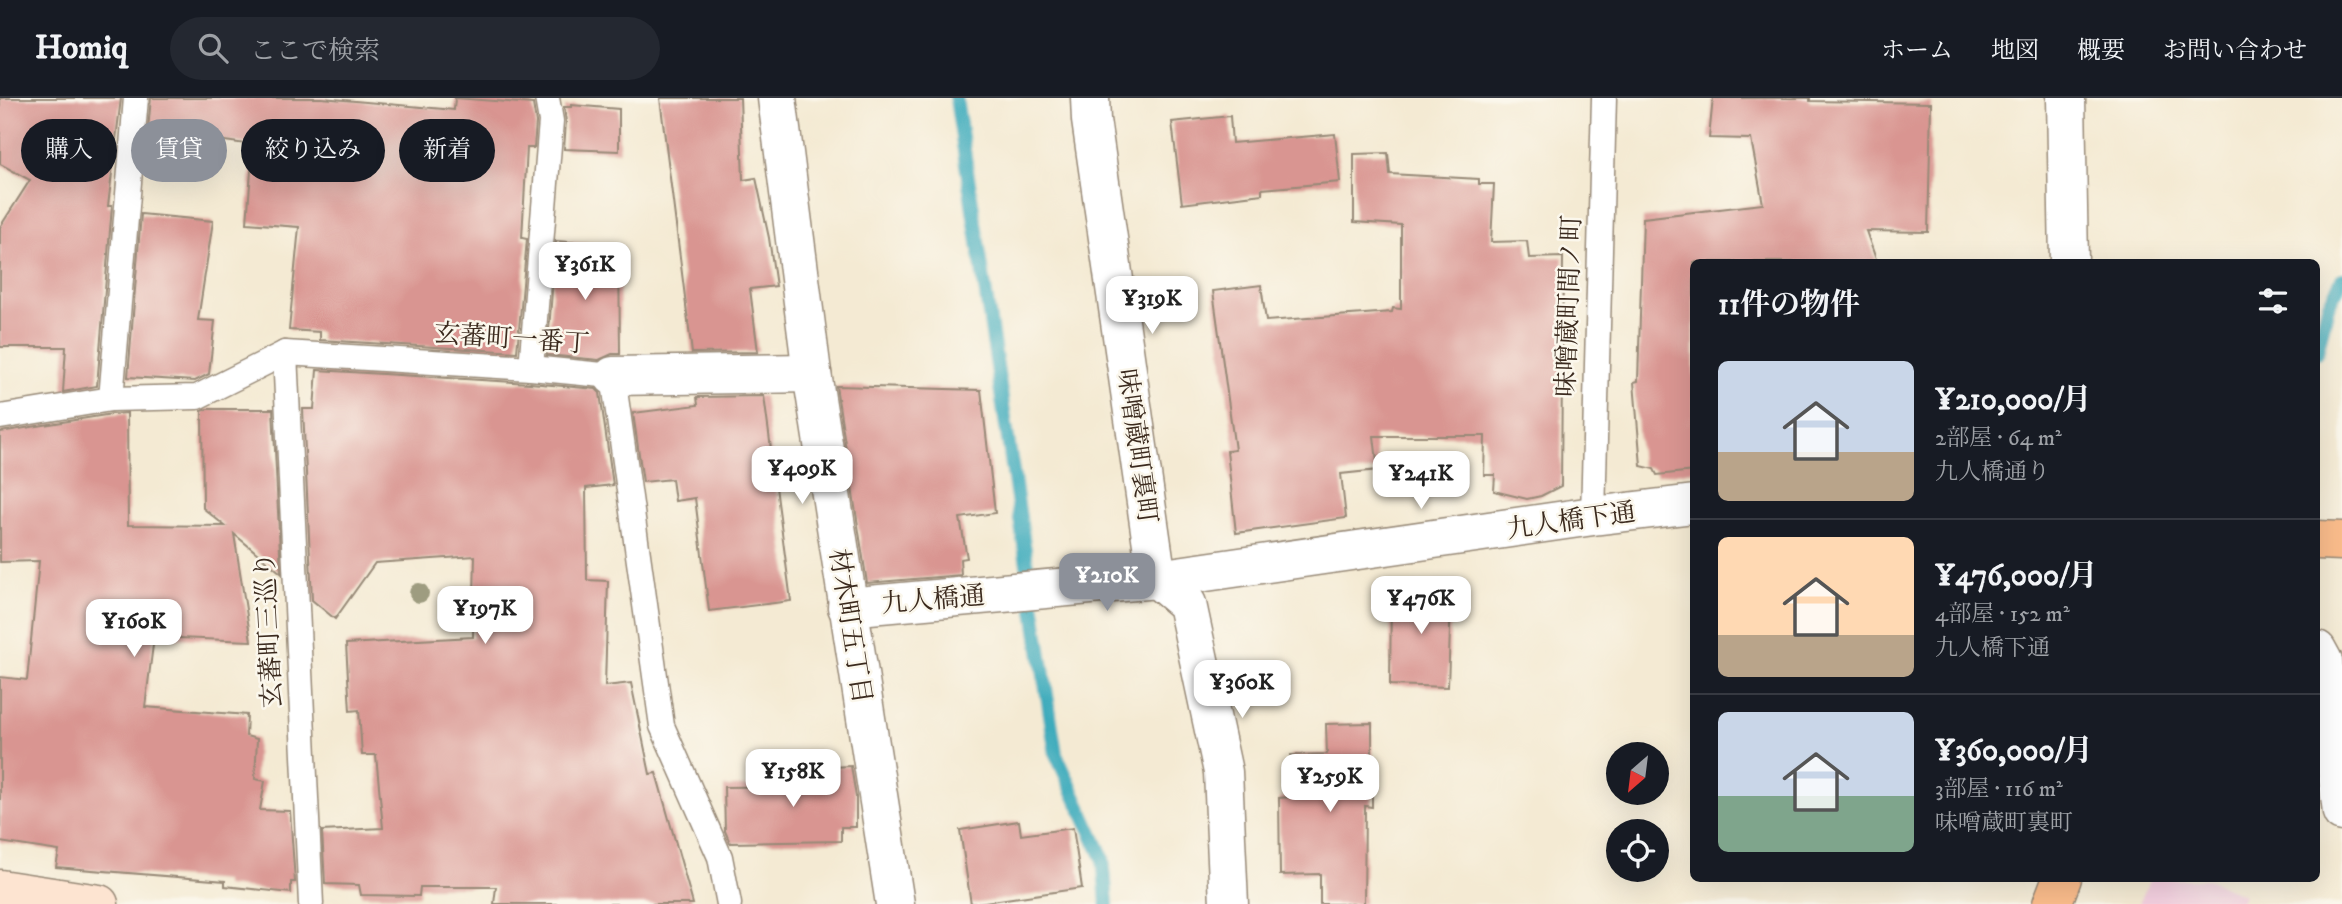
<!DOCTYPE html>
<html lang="ja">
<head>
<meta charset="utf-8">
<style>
	:root { --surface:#171b24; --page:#242831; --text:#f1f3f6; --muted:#9ea1a6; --line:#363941; --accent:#8c9099 }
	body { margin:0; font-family:"IM FELL DW Pica","Noto Serif JP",serif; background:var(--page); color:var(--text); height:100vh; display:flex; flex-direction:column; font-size:26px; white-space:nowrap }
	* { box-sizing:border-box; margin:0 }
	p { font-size:23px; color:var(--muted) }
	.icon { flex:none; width:38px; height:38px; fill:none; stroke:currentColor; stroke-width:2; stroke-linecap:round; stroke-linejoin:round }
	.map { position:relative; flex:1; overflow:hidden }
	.details { position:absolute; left:1690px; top:161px; width:630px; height:623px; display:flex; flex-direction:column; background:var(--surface); border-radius:10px; box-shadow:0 7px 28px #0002 }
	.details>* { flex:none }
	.guide { position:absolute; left:21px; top:21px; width:665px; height:63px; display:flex; gap:14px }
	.needle { width:46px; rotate:208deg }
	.buttons { position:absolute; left:1606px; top:644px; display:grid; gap:14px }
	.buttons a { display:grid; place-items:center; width:63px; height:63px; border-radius:50%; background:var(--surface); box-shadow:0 7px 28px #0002; font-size:35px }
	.price { position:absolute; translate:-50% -60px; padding:0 16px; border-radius:14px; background:#fff; color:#222; font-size:23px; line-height:46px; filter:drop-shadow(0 2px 4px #0008) }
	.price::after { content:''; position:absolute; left:50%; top:42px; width:21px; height:16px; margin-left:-10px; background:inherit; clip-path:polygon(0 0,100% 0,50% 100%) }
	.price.active { background:var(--accent); color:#fff }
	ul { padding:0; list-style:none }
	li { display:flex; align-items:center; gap:21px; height:175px; padding:0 28px }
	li+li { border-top:2px solid var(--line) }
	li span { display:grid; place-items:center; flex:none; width:196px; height:140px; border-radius:10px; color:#555 }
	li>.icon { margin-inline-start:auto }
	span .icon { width:84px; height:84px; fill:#fffc; stroke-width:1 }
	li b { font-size:30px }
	h2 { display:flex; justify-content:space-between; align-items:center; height:84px; padding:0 28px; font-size:30px }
	.pill { padding:0 24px; border-radius:32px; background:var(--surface); box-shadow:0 7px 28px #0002; font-size:24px; line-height:63px }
	.pill.active { background:var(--accent); color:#fff }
	header { display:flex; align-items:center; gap:42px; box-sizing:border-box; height:98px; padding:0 35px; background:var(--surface); border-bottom:2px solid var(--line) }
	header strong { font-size:33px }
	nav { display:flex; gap:38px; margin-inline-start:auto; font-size:24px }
	.search { width:490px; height:63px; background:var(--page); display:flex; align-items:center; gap:18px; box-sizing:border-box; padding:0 24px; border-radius:38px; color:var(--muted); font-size:26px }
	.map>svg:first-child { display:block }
</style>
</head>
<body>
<header>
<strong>Homiq</strong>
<div class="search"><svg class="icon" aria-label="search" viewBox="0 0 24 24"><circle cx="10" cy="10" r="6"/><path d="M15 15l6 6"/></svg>ここで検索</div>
<nav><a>ホーム</a><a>地図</a><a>概要</a><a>お問い合わせ</a></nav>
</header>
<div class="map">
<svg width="2342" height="806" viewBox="0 0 2342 806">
	<rect width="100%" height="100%" fill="#fbf7ec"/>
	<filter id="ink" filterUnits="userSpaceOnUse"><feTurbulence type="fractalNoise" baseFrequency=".0143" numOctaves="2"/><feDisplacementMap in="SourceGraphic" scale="14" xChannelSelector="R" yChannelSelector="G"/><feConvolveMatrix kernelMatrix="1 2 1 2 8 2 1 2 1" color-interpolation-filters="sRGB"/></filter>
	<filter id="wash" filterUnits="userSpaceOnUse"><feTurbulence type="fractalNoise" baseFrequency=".00686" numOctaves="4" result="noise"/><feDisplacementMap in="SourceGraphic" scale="28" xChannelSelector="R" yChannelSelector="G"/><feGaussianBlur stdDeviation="1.57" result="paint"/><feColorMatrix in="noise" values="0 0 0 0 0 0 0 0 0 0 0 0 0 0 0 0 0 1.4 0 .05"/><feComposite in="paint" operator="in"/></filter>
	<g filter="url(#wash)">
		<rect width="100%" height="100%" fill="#f4ead3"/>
		<path fill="#f3cfdf" d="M2150,781H2207L2244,797L2240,806H2139Z"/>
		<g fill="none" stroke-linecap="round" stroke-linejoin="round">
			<g stroke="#3dabbc" stroke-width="14">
				<path d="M956,0L1056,656L1103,760L1107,806"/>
				<path d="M2317,254L2328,208L2342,181"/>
			</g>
		</g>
		<g id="blocks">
			<g fill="#d99591">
				<path d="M0,0H121L108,108H112L97,288L63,294L66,249H0V129L30,82L0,66Z"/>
				<path d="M151,0H322L454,12L455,0L533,6L536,24L534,50H527L522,140L527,141L517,254L320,242V234L289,232L299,129L247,125L253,47L148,32Z"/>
				<path d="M660,0H740L743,82L756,80L769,140L776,188L750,191L758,254L692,255Z"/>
				<path d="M1713,0H1810V3L1931,5L1928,134L1866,133L1877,164H1694V373L1657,377L1654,371L1641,368L1634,284L1638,283L1643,120L1763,106L1751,41L1709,40Z"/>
				<path d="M571,7L619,11V53L564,51L566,24L564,9H571Z"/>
				<path d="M1230,18L1232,45L1335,36L1340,84L1262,91V96L1182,106L1172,24Z"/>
				<path d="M1388,55L1390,76L1479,81V86H1494L1491,144L1527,143L1529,160L1563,159L1561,388L1541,398L1527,401L1494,393L1495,377H1484L1485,338H1374L1378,372L1341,376L1346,420L1236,435L1227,353L1235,352L1213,193L1261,187L1266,223L1392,214L1393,210L1401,211V127L1354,124V56Z"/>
				<path d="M141,116L213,123L198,222L215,223L209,276L195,283L128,279Z"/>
				<path d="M556,143L619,148L620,256H612L599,262L547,257Z"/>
				<path d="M317,272L530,285L596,291L600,295L613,387L586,390L587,482L608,483L605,588L631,585L650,676L656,675L693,806H494L496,789H420L419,798L361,797L359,787L325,786L322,733L383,730L376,657H362L359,612L350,613L346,546L473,539L475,458L375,465L335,521L312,502L303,311H314Z"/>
				<path d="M836,288L981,292L995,415L960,420L967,460L960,461L961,477L867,485Z"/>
				<path d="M764,298L791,503L709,513L695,400L675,403L672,381L643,384L633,315L698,307L697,299Z"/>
				<path d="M207,311H273L281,475L234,436L251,543L154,539L145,609L247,617L246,638L257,641L255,681L265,683L260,712L290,713L295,784H291V795L225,788V783L56,769L59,753L0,744V579L27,582L39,463L0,464V334L112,316L127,315L128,427L225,428L203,410L202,313Z"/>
				<path d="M1447,483L1451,501L1448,589L1390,587L1391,500L1404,498V495L1411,494V487Z"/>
				<path d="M1372,625V709L1365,708L1364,806H1320V776L1280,777L1279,700L1291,699V657L1327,656L1326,626Z"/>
				<path d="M851,668L856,699V729H841V743L730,745L725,733L724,689L801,688V675L832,669Z"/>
				<path d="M1019,723L1021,737L1073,730L1082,790L971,806L960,732Z"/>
			</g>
		</g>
	</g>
	<g filter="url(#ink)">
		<use href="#blocks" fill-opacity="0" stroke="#988a78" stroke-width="2"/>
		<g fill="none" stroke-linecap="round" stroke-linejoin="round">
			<g stroke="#988a78" stroke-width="27">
				<g id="lane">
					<path d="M285,255L311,806"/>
					<path d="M531,270L551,23L547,0"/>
					<path d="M111,301L136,0"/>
					<path d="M0,319L111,301L197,299L285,255L531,270L613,278L662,628L720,759L729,806"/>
					<path d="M1593,418L1604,0"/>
				</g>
			</g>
			<g stroke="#988a78" stroke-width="41">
				<g id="street">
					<path d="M777,0L812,275L895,806"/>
					<path d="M1090,0L1091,22L1157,481L1187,506L1223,674L1229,806"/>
					<path d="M2066,0L2069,164"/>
					<path d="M613,278L812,275"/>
					<path d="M847,509L1157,481L1593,418L1694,406"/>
					<path d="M2317,552L2323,563L2342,714"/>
				</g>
			</g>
			<g stroke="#988a78" stroke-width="41">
				<path id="secondary" d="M0,791L99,806"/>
			</g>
			<g stroke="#988a78" stroke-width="41">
				<g id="highway">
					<path d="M2317,442L2342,443"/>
					<path d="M2052,806L2062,780"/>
				</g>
			</g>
			<use href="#lane" stroke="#fff" stroke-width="24"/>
			<use href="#street" stroke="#fff" stroke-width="38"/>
			<use href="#secondary" stroke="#fde4d1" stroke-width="38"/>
			<use href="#highway" stroke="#fabc8b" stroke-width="38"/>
		</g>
		<circle fill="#9e9c80" cx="419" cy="495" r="10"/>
	</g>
	<g text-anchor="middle" stroke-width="5" stroke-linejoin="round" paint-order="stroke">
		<g font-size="26" fill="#3b2a1e" stroke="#fbf7ec">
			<text transform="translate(1568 208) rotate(-88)" y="9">味噌蔵町間ノ町</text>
			<text transform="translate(512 240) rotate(4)" y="9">玄蕃町一番丁</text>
			<text transform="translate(1138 348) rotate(82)" y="9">味噌蔵町裏町</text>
			<text transform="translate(1571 422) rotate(-8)" y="9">九人橋下通</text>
			<text transform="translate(933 501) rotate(-5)" y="9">九人橋通</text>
			<text transform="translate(851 528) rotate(81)" y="9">材木町五丁目</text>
			<text transform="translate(268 532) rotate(-93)" y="9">玄蕃町三巡り</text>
		</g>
	</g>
</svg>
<div class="buttons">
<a><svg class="needle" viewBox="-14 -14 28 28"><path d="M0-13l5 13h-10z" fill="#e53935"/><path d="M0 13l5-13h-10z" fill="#9ea1a6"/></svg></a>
<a><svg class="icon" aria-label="locate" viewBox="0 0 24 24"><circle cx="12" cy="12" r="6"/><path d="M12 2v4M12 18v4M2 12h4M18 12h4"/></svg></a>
</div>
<b class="price" style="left:585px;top:204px">¥361K</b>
<b class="price" style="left:1152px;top:238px">¥319K</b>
<b class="price" style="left:802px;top:408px">¥409K</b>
<b class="price" style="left:1421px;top:413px">¥241K</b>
<b class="price active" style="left:1107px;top:515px">¥210K</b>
<b class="price" style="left:1421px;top:538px">¥476K</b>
<b class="price" style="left:485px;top:548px">¥197K</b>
<b class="price" style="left:134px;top:561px">¥160K</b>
<b class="price" style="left:1242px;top:622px">¥360K</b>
<b class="price" style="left:793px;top:711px">¥158K</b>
<b class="price" style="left:1330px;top:716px">¥259K</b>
<div class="guide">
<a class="pill">購入</a>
<a class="pill active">賃貸</a>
<a class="pill">絞り込み</a>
<a class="pill">新着</a>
</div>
<section class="details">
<h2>11件の物件<svg class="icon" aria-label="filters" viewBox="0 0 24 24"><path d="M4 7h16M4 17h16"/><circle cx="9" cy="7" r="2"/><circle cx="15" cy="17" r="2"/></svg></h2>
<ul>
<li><span style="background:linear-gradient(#c9d6e8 65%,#b9a48a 0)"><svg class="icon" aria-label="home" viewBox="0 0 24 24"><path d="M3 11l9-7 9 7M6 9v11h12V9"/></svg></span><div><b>¥210,000/月</b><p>2部屋 · 64 m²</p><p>九人橋通り</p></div></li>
<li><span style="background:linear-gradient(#ffd9b3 70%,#b9a48a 0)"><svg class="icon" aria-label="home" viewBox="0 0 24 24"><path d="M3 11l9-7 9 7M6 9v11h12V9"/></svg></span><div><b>¥476,000/月</b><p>4部屋 · 152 m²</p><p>九人橋下通</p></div></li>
<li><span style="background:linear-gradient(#c9d6e8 60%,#7fa58c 0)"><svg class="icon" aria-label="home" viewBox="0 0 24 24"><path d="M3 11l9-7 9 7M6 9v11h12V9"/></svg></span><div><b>¥360,000/月</b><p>3部屋 · 116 m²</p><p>味噌蔵町裏町</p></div></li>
</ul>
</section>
</div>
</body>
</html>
